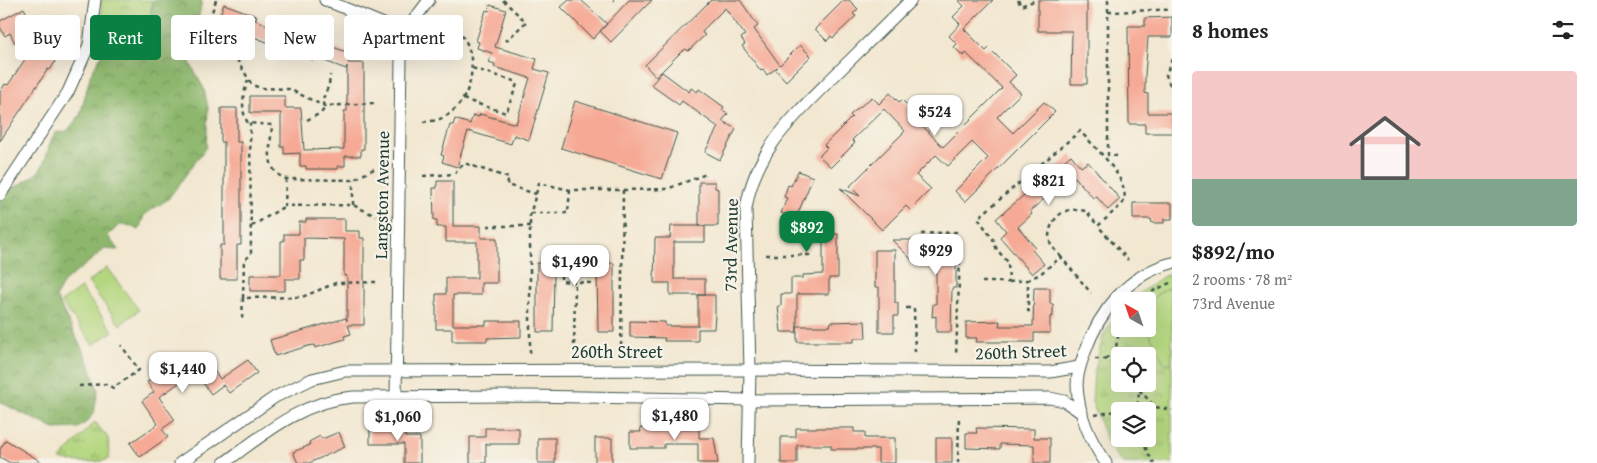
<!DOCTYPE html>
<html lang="en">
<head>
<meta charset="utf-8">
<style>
	:root { --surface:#fff; --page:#f2f2f2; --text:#222; --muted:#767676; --accent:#0b8043 }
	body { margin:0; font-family:"Gentium Book Plus",serif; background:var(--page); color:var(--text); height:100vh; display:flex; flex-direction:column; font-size:19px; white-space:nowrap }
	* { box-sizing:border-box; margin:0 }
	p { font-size:16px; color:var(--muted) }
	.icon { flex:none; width:28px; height:28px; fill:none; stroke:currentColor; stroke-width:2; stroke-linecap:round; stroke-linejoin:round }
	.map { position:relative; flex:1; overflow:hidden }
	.side { display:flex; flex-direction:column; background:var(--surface); width:425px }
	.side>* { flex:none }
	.hud { position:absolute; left:15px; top:15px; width:475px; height:45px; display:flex; gap:10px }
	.needle { width:32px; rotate:320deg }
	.buttons { position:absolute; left:1111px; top:292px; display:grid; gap:10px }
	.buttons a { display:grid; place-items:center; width:45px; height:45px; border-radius:5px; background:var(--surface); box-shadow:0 5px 20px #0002; font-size:25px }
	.price { position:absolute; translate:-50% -42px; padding:0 11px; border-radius:10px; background:#fff; color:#222; font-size:16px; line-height:32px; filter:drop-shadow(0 1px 2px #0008) }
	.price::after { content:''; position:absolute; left:50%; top:30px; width:15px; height:11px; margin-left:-8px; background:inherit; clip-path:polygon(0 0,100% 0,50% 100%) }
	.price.active { background:var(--accent); color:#fff }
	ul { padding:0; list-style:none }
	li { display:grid; align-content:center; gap:10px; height:265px; padding:0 20px }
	li span { display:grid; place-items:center; height:155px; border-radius:5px; color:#555 }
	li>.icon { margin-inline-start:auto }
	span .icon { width:90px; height:90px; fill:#fffc; stroke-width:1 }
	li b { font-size:21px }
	h2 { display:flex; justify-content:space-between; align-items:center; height:60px; padding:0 20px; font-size:21px }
	.chip { padding:0 18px; border-radius:5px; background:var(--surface); box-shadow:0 5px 20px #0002; font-size:18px; line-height:45px }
	.chip.active { background:var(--accent); color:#fff }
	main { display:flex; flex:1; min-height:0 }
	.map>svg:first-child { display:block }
</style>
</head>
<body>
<main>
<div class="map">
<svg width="1172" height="463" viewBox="0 0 1172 463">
	<defs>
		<pattern id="grass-tufts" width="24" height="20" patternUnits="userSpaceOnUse" patternTransform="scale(1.25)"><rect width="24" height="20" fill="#b3d67e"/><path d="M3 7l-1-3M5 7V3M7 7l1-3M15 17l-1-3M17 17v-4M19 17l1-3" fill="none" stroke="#91af68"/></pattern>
		<pattern id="forest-crowns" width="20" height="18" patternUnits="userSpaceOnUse" patternTransform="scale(1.25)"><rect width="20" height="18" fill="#8eb76d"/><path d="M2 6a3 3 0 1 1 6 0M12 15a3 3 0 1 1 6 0" fill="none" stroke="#73965a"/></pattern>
	</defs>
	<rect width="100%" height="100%" fill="#f7f3e8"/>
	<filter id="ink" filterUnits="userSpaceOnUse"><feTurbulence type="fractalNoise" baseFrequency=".02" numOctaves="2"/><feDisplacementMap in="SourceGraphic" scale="10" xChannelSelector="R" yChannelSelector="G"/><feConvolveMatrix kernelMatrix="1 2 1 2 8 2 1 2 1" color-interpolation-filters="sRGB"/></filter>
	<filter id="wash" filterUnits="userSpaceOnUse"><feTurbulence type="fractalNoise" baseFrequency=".0096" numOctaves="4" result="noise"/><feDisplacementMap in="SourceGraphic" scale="20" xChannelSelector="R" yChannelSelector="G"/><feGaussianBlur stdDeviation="1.12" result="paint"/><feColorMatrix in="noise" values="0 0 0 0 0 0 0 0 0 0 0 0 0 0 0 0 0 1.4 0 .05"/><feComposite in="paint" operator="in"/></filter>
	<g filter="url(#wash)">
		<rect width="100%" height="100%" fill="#f2e7d0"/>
		<g fill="url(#grass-tufts)" stroke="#698a59" fill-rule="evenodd">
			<path d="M101,0H152L151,15L131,54L97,46L102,15Z"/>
			<path d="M1172,274V463H1123L1109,446L1092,402L1094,374L1103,336L1120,310V329H1148V301H1129L1164,276ZM1120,356H1148V384H1120ZM1120,411H1148V439H1120Z"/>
			<path d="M95,422L108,438L109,459C97,463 72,463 60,459Z"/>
		</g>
		<path fill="url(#forest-crowns)" stroke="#567a50" d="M153,0H202L190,63L204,89L208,108L206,147L168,199L144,215L139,230L128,225H119L108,236L118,250L105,249L64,282L56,297L89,363L98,390L94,412L88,421L78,428L54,429L0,402V202C10,185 26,184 37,173C48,162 47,145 55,133L67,131L80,115L91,73L105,49L131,54L151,15Z"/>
		<g fill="#b3d67e" stroke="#698a59">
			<path d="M107,268L139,310L120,325L88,282Z"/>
			<path d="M81,288L113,331L93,345L61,302Z"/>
			<path d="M1172,288V363L1165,364L1147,329L1148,302L1165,289Z"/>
		</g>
		<g id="blocks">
			<g fill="#f6aa96">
				<path d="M569,0H581L607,24L593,39L561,7Z"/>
				<path d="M629,0H652L611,42L600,31Z"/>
				<path d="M711,0H740L758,26L754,29L780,65L800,45L811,56L786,81L775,69L778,67L767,75L763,69L761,71L742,46L745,44L741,38L745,35L725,8L705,28L702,33L705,35L688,51L686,49L681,52L656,77L645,65Z"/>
				<path d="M844,0H849L858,9L853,14L856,16L833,38L831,36L827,41L815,29Z"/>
				<path d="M958,0H993L964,29L986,51L989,48L1016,75L1009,82L1021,93L997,117L1013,133L1044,102L1055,112L965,202L955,191L988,158L972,142L948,166L936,155L916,175L931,189L910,210L906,206L882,230L840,188L860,196L850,186L905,131L884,109L852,140L855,143L831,167L819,156L827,148L824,145L852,117L850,115L872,97L879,104L890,93L899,102L902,100L911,109L909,112L943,147L1002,88L966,53L963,56L954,47L957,44L949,36L960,24L953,17L964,6Z"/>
				<path d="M1038,0H1087V84H1071L1072,31H1038Z"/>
				<path d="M224,4L257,16L255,20L318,45L319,42L352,54L348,63H364V149H361V156H345V166H338V169H306V166H300V153L284,154V147H281V113H250V96H285V108H301L304,150L344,149V111H347V66L346,69L314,57L313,60L236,30L238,27L218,19Z"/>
				<path d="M490,5L506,10L495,47L537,59L534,69L549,73L529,140L514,135L511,144L468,131L457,167L442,162L444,156L441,155L450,125H453L455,119L470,124L473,115L479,117L480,114L516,124L530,78L494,67L495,64L489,62L492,53L477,48L479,42L476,41L486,10L489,11Z"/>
				<path d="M24,8L36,32L15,43L10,33L5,36L0,27V21Z"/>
				<path d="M1172,17V37H1148L1145,75V93L1148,94V113H1172V133H1145V124H1129L1128,26H1145V18Z"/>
				<path d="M50,36L55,62L50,70L48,69L0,141V92L5,84L8,85L39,38L43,46Z"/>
				<path d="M662,72L689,92L691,88L697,92L699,89L724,107L722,110L728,114L722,121L736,129L720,160L705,152L718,127L682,101L679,105L651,85Z"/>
				<path d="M575,101L677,133L662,179L561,148Z"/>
				<path d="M221,108H237V142H241V245H237V279H220V245H224V142H221Z"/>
				<path d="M1071,155L1081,167L1088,162L1120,199L1108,210L1096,196L1093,198L1075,177L1060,190L1058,187L1030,211L1032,214L1018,227L1035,247L1032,250L1044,264L1032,274L1000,237L1006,231L996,219Z"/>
				<path d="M798,171L813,177L796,218H829V234H838V278H829V294H797V332H781L778,306H781V294H791V278H803V275L823,274V238H804V234H791V218H794L781,213L787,198L784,197L788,185L791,186Z"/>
				<path d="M437,181H453V226H481V238H497V283H481V295H453V325H486V321H521V337L487,338V341H452V329H436V294H446V278H477V242H446V227H437V220H434L433,188H437Z"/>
				<path d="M699,182H715V188L718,189V226H699Z"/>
				<path d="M1133,203H1172V219H1164V223H1152L1151,219H1133Z"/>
				<path d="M306,219H345V231H360V238H364V325H348L351,334L344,336L345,339L315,348L314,345L308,346L275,356L270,340L346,318L347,321V276H344V239L304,238V260H300V279H285V291H250V275H281V241H284V234H299V222H306Z"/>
				<path d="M671,226H705V242H674V279H705V295H670V283H654L655,238H670Z"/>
				<path d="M892,240H940V250H956V288H952L951,332H936V316L932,317L933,304H936V260H912Z"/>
				<path d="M553,250H598V263H614V332H598L597,270H554L553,332H537V263H553Z"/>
				<path d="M875,250H895V303H898V316H894V332H879V287H875Z"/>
				<path d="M1034,288H1050V304H1053V316L1050,317V333H1034V342H976L977,338H966V322L1000,321L999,326H1033Z"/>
				<path d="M698,295H715V314L714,329H698V341H664L665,338L630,337V321L665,322V326H698Z"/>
				<path d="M865,321L866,338H854V342H797V326H830L831,322Z"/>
				<path d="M184,356L191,366L204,357L220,379L248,360L257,373L229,393L223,385L211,394L195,372L159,397L175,420L162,429L168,437L140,457L130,443L158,424L142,401L154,392L147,382Z"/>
				<path d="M370,428H405V437H420V463H404V444H370Z"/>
				<path d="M485,428H519V444H486V463H470V437H485Z"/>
				<path d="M640,428H699V438H714L718,463H698V444H664V448H630V432H641Z"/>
				<path d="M796,428H854V432H865V438H895V463H878V449H831V445H797V463H781V437H796Z"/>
				<path d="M976,428L1034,429V438H1050V463H1034V445L1000,444V449L966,448V433H977Z"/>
				<path d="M339,432L345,447L309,463H298L293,452L310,445L309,442L320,436L322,439Z"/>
				<rect x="538" y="438" width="17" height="25"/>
				<rect x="595" y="438" width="17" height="25"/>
				<rect x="936" y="438" width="16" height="25"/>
				<path d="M6,440L43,463H10L0,457V449Z"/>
			</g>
		</g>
	</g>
	<g filter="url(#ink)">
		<use href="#blocks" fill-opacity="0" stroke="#3f564b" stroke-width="1"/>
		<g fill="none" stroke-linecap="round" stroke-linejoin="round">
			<g stroke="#3f564b" stroke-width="13">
				<g id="minor">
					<path d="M325,0L408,34"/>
					<path d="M0,195L68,92L89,45L95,0"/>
					<path d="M396,397L401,59L413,21L429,0"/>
					<path d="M180,463L275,397L312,379L345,371L750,370L1050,372L1079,367"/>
					<path d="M224,463C264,434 302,401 353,397L527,396L749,400L1050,398L1064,401L1082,413"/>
					<path d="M748,463L750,370L746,209C754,152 794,116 832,78C858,52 885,26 911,0"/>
					<path d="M1106,463C1090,441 1078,413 1077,385C1077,373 1081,363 1085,352C1099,312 1128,274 1172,263"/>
				</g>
			</g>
			<g stroke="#3f564b" stroke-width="2.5" stroke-dasharray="4 4" stroke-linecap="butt">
				<path d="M216,0L209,21L212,37L236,58L252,85L261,88L289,89L324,106L376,103"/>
				<path d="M503,0L526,22L506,41"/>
				<path d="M613,0H614"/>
				<path d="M1018,0L1021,6L1036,0"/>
				<path d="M1108,0V11"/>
				<path d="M1172,59L1166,75L1172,90"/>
				<path d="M248,80C243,94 240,111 248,123L272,125C271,146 263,170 286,179L353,180L376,168"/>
				<path d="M463,99L506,113L517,84L514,81L472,68"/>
				<path d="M307,120L321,113L325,108L322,101L329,85L330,75"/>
				<path d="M423,122C429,121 437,121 442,118C469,105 478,70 467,44C463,34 454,28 446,22"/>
				<path d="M1117,156L1108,155V12C1130,12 1150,9 1172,10"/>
				<path d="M423,176L454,174L464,163L509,178L507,185L536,194"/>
				<path d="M286,179L285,206L353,205L376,216"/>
				<path d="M623,190L667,189L706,174"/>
				<path d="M353,205V180"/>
				<path d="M531,213H568L570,190"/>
				<path d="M252,226L285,206"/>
				<path d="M487,226H530"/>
				<path d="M921,234L956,232L960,258L956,354"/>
				<path d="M766,255H809V244"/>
				<path d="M1061,257C1058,253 1053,249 1051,244C1045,233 1054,215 1066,211C1072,209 1079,210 1086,211L1098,226"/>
				<path d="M561,275V281L590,283V276"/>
				<path d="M982,282H1009L1008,262L997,250L993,239L978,218L1080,131C1094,147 1133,181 1123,203L1098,226L1128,260"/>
				<path d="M1009,282L1028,280"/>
				<path d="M243,298L244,260L251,255L250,123"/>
				<path d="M1139,301L1155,290L1172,282"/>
				<path d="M906,308H914L915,354"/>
				<path d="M1030,311H1028V280L1040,274L1061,257L1091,293"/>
				<path d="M242,318L243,298L302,297L336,283L376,282"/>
				<path d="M1120,327L1115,352L1120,365"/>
				<path d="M530,353V215L539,183L570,190H623L621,353"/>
				<path d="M574,353L575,283"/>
				<path d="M1095,359H1105L1120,366"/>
				<path d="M1105,359L1115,352"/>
				<path d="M1134,384L1155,407L1172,410"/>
				<path d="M79,386L107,384L113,388L139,370L121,345"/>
				<path d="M1135,411L1133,408L1138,402L1139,392"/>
				<path d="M1095,415L1133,408"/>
				<path d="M1143,439L1147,452L1154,463"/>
				<path d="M958,463L959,415"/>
			</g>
			<use href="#minor" stroke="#fff" stroke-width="11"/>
		</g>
	</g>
	<g text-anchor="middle" stroke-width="4.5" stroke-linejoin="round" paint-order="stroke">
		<g font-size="18" fill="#1f3d34" stroke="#f7f3e8">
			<text transform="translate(382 195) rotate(-89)" y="6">Langston Avenue</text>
			<text transform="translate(731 245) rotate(-89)" y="6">73rd Avenue</text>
			<text x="617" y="358">260th Street</text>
			<text transform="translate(1021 352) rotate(-2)" y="6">260th Street</text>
		</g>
	</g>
</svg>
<div class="buttons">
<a><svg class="needle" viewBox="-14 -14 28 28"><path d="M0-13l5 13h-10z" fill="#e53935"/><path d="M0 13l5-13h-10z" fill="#767676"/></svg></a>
<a><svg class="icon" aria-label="locate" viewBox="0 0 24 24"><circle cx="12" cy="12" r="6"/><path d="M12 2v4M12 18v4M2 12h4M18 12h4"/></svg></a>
<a><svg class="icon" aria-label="layers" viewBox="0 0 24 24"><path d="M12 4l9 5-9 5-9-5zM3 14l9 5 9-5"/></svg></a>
</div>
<b class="price" style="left:935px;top:137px">$524</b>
<b class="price" style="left:1049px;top:206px">$821</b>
<b class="price active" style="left:807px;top:253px">$892</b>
<b class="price" style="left:936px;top:276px">$929</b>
<b class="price" style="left:575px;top:287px">$1,490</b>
<b class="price" style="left:183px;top:394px">$1,440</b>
<b class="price" style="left:675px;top:441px">$1,480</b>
<b class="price" style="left:398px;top:442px">$1,060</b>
<div class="hud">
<a class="chip">Buy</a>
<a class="chip active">Rent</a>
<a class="chip">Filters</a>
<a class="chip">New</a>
<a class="chip">Apartment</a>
</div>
</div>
<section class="side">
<h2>8 homes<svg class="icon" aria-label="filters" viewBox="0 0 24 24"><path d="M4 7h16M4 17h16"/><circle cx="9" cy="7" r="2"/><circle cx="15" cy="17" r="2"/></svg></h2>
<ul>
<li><span style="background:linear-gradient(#f6c9c9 70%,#7fa58c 0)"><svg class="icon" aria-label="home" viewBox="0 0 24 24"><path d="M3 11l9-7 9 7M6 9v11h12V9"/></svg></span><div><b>$892/mo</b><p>2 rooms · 78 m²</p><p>73rd Avenue</p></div></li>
</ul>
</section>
</main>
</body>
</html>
